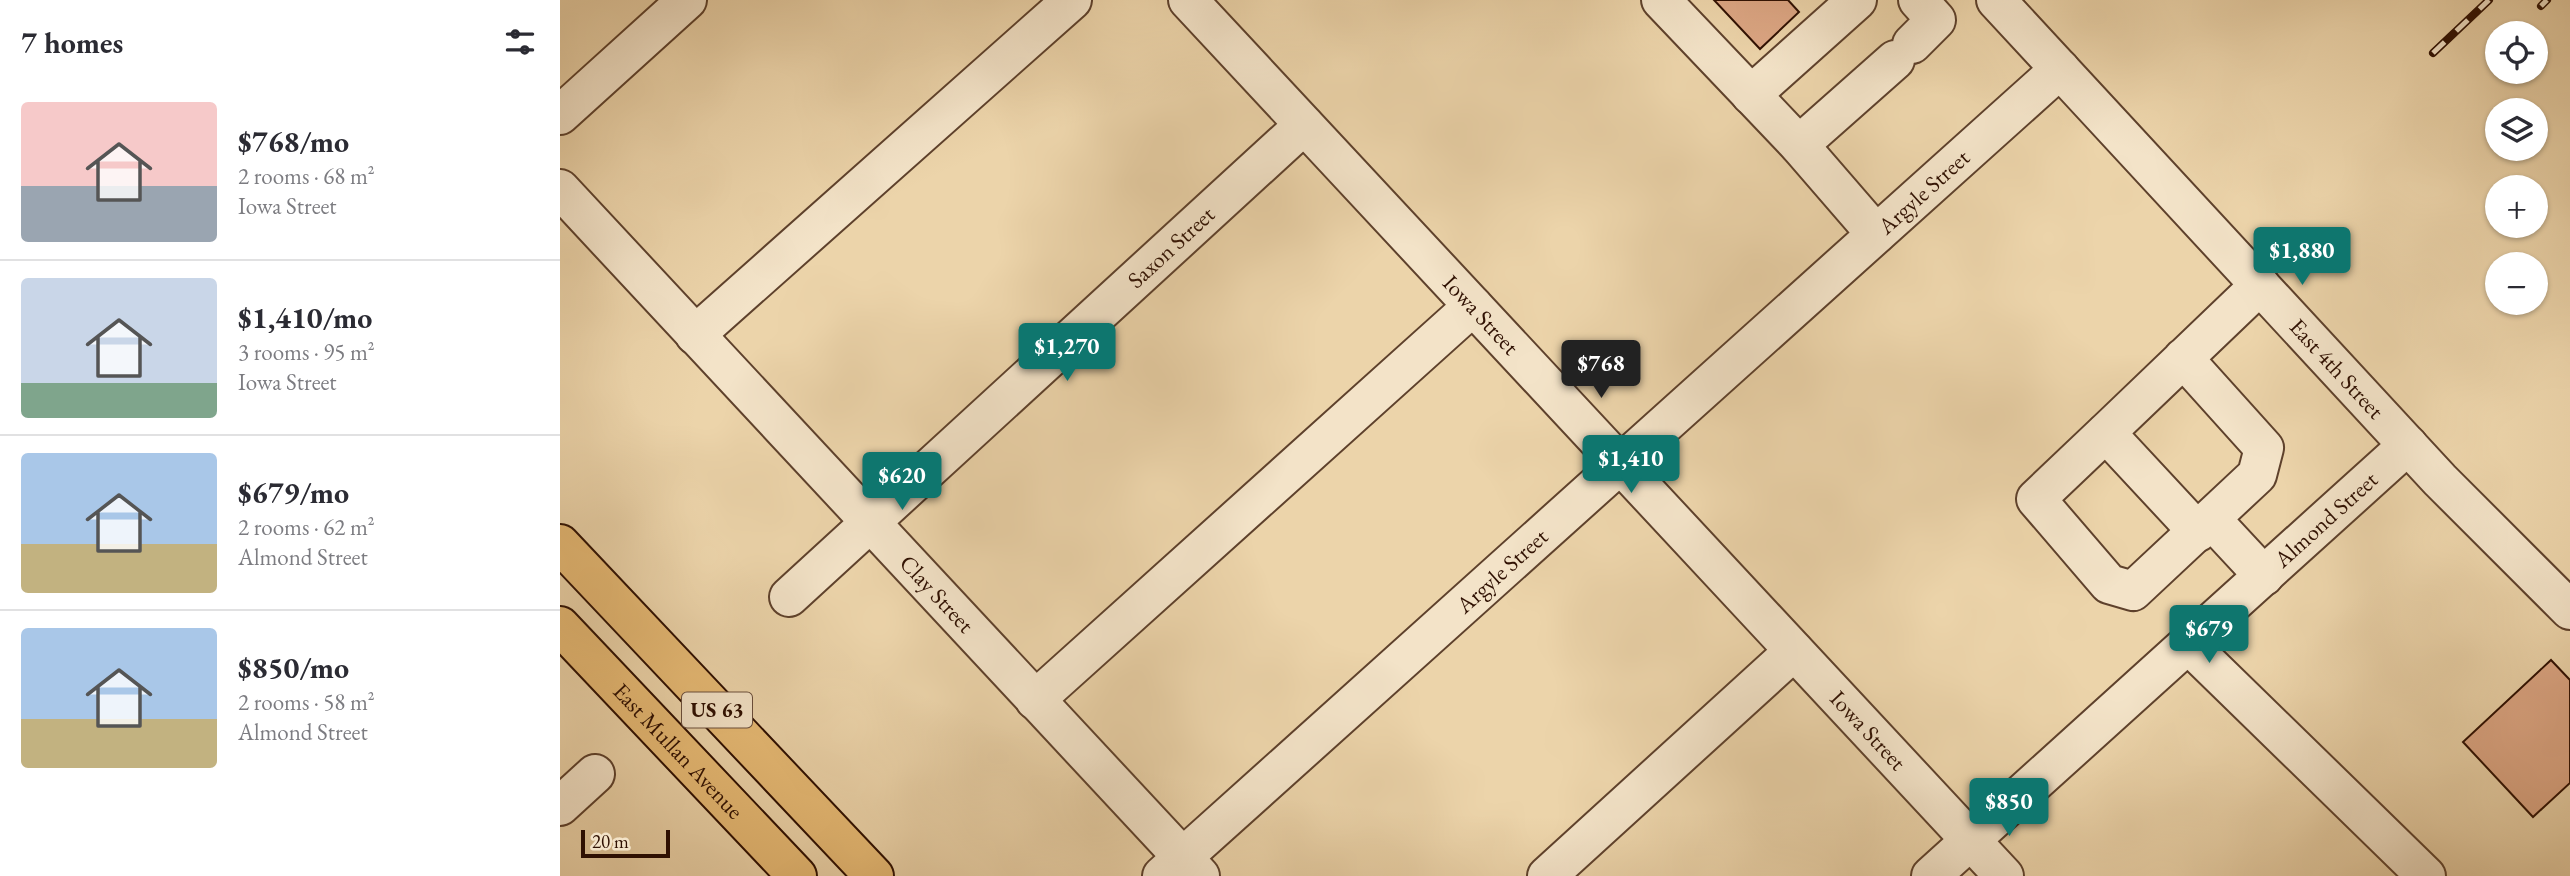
<!DOCTYPE html>
<html lang="en">
<head>
<meta charset="utf-8">
<style>
	:root { --surface:#fff; --page:#f7f7f7; --text:#2b2b33; --muted:#7c7c81; --line:#e1e1e2; --accent:#0f766e }
	body { margin:0; font-family:"EB Garamond",serif; background:var(--page); color:var(--text); height:100vh; display:flex; flex-direction:column; font-size:26px; white-space:nowrap }
	* { box-sizing:border-box; margin:0 }
	p { font-size:23px; color:var(--muted) }
	.icon { flex:none; width:38px; height:38px; fill:none; stroke:currentColor; stroke-width:2; stroke-linecap:round; stroke-linejoin:round }
	.map { position:relative; flex:1; overflow:hidden }
	.side { display:flex; flex-direction:column; background:var(--surface); width:560px }
	.side>* { flex:none }
	.tools { position:absolute; left:1925px; top:21px; display:grid; gap:14px }
	.tools a { display:grid; place-items:center; width:63px; height:63px; border-radius:50%; background:var(--surface); box-shadow:0 2px 5px #0004; font-size:35px }
	.scale { position:absolute; left:21px; bottom:18px; width:89px; box-sizing:border-box; padding-left:7px; border:4px solid #2f1002; border-top:0; font-size:19px; line-height:24px; white-space:nowrap; color:#2f1002; -webkit-text-stroke:5px #f3e3c8; paint-order:stroke }
	.price { position:absolute; translate:-50% -60px; padding:0 16px; border-radius:7px; background:var(--accent); color:#fff; font-size:23px; line-height:46px; filter:drop-shadow(0 2px 4px #0008) }
	.price::after { content:''; position:absolute; left:50%; top:42px; width:21px; height:16px; margin-left:-10px; background:inherit; clip-path:polygon(0 0,100% 0,50% 100%) }
	.price.on { background:#222; color:#fff }
	ul { padding:0; list-style:none }
	li { display:flex; align-items:center; gap:21px; height:175px; padding:0 21px }
	li+li { border-top:2px solid var(--line) }
	li span { display:grid; place-items:center; flex:none; width:196px; height:140px; border-radius:7px; color:#555 }
	li>.icon { margin-inline-start:auto }
	span .icon { width:84px; height:84px; fill:#fffc; stroke-width:1 }
	li b { font-size:30px }
	h2 { display:flex; justify-content:space-between; align-items:center; height:84px; padding:0 21px; font-size:30px }
	main { display:flex; flex:1; min-height:0 }
	.map>svg:first-child { display:block }
</style>
</head>
<body>
<main>
<section class="side">
<h2>7 homes<svg class="icon" aria-label="filters" viewBox="0 0 24 24"><path d="M4 7h16M4 17h16"/><circle cx="9" cy="7" r="2"/><circle cx="15" cy="17" r="2"/></svg></h2>
<ul>
<li><span style="background:linear-gradient(#f6c9c9 60%,#9aa5b1 0)"><svg class="icon" aria-label="home" viewBox="0 0 24 24"><path d="M3 11l9-7 9 7M6 9v11h12V9"/></svg></span><div><b>$768/mo</b><p>2 rooms · 68 m²</p><p>Iowa Street</p></div></li>
<li><span style="background:linear-gradient(#c9d6e8 75%,#7fa58c 0)"><svg class="icon" aria-label="home" viewBox="0 0 24 24"><path d="M3 11l9-7 9 7M6 9v11h12V9"/></svg></span><div><b>$1,410/mo</b><p>3 rooms · 95 m²</p><p>Iowa Street</p></div></li>
<li><span style="background:linear-gradient(#a9c7e8 65%,#c2b280 0)"><svg class="icon" aria-label="home" viewBox="0 0 24 24"><path d="M3 11l9-7 9 7M6 9v11h12V9"/></svg></span><div><b>$679/mo</b><p>2 rooms · 62 m²</p><p>Almond Street</p></div></li>
<li><span style="background:linear-gradient(#a9c7e8 65%,#c2b280 0)"><svg class="icon" aria-label="home" viewBox="0 0 24 24"><path d="M3 11l9-7 9 7M6 9v11h12V9"/></svg></span><div><b>$850/mo</b><p>2 rooms · 58 m²</p><p>Almond Street</p></div></li>
</ul>
</section>
<div class="map">
<svg width="2010" height="876" viewBox="0 0 2010 876">
	<rect width="100%" height="100%" fill="#ecd4aa"/>
	<filter id="stains"><feTurbulence type="fractalNoise" baseFrequency=".00286" numOctaves="4"/><feColorMatrix values="0 0 0 0 .2 0 0 0 0 .09 0 0 0 0 .02 0 0 0 .5 -.17"/></filter>
	<radialGradient id="worn" r=".72"><stop offset=".6" stop-color="#630" stop-opacity="0"/><stop offset="1" stop-color="#630" stop-opacity=".3"/></radialGradient>
	<g fill="#dca684" stroke="#2f1002" stroke-width="2">
		<path d="M1154,0H1228L1239,12L1200,49Z"/>
		<path d="M1991,660L2010,680V783L1973,817L1903,742Z"/>
	</g>
	<g fill="none" stroke-linecap="round" stroke-linejoin="round">
		<g stroke="#5e412c" stroke-width="42">
			<g id="minor">
				<path id="s1" d="M628,0L1444,876"/>
				<path d="M1101,0L1239,145L1316,234"/>
				<path id="s2" d="M1436,0L1880,480L2010,610"/>
				<path d="M1352,44L1376,20L1358,0"/>
				<path d="M1191,95L1297,0"/>
				<path d="M0,115L127,0"/>
				<path d="M1239,145L1335,60"/>
				<path id="s3" d="M0,189L640,876"/>
				<path d="M135,335L512,0"/>
				<path d="M1623,358L1704,448L1697,475L1573,591L1549,584L1476,499C1551,428 1625,357 1700,285"/>
				<path d="M1546,433L1638,532"/>
				<path d="M1651,519L1704,576"/>
				<path id="s4" d="M229,597L744,125"/>
				<path d="M1628,644L1866,876"/>
				<path d="M475,700L913,306"/>
				<path d="M0,806L35,774"/>
				<path id="s5" d="M602,876L1500,69"/>
				<path d="M987,876L1234,651"/>
				<path id="s6" d="M1371,876L1848,445"/>
			</g>
		</g>
		<g stroke="#2f1002" stroke-width="42">
			<g id="highway">
				<path d="M0,544L314,876"/>
				<path id="s7" d="M0,626L237,876"/>
			</g>
		</g>
		<use href="#minor" stroke="#f3e3c8" stroke-width="38"/>
		<use href="#highway" stroke="#e6ba75" stroke-width="38"/>
		<g stroke="#2f1002" stroke-width="8">
			<g id="rail">
				<path d="M1981,6L1987,0"/>
				<path d="M1873,53L1929,0"/>
			</g>
		</g>
		<use href="#rail" stroke="#f3e3c8" stroke-width="5" stroke-dasharray="16" stroke-linecap="butt"/>
	</g>
	<g text-anchor="middle" stroke-width="7" stroke-linejoin="round" paint-order="stroke">
		<rect fill="#f3e3c8" stroke="#6a4f3d" stroke-width="2" x="122" y="692.5" width="70" height="35" rx="5"/>
		<g font-size="21" font-weight="bold" fill="#2f1002">
			<text x="157" y="717">US 63</text>
		</g>
		<g font-size="23" fill="#2f1002" stroke="#f3e3c8">
			<text dy="8" stroke="none"><textPath href="#s5" startOffset="1024">Argyle Street</textPath></text>
			<text dy="8" stroke="none"><textPath href="#s4" startOffset="518">Saxon Street</textPath></text>
			<text dy="8" stroke="none"><textPath href="#s1" startOffset="430">Iowa Street</textPath></text>
			<text dy="8" stroke="none"><textPath href="#s2" startOffset="502">East 4th Street</textPath></text>
			<text dy="8" stroke="none"><textPath href="#s6" startOffset="532">Almond Street</textPath></text>
			<text dy="8" stroke="none"><textPath href="#s5" startOffset="457">Argyle Street</textPath></text>
			<text dy="8" stroke="none"><textPath href="#s3" startOffset="553">Clay Street</textPath></text>
			<text dy="8" stroke="none"><textPath href="#s1" startOffset="998">Iowa Street</textPath></text>
			<text dy="8" stroke="none"><textPath href="#s7" startOffset="172">East Mullan Avenue</textPath></text>
		</g>
	</g>
	<rect width="100%" height="100%" filter="url(#stains)"/>
	<rect width="100%" height="100%" fill="url(#worn)"/>
</svg>
<div class="tools">
<a><svg class="icon" aria-label="locate" viewBox="0 0 24 24"><circle cx="12" cy="12" r="6"/><path d="M12 2v4M12 18v4M2 12h4M18 12h4"/></svg></a>
<a><svg class="icon" aria-label="layers" viewBox="0 0 24 24"><path d="M12 4l9 5-9 5-9-5zM3 14l9 5 9-5"/></svg></a>
<a>+</a>
<a>−</a>
</div>
<div class="scale">20 m</div>
<b class="price" style="left:1742px;top:287px">$1,880</b>
<b class="price" style="left:507px;top:383px">$1,270</b>
<b class="price on" style="left:1041px;top:400px">$768</b>
<b class="price" style="left:1071px;top:495px">$1,410</b>
<b class="price" style="left:342px;top:512px">$620</b>
<b class="price" style="left:1649px;top:665px">$679</b>
<b class="price" style="left:1449px;top:838px">$850</b>
</div>
</main>
</body>
</html>
